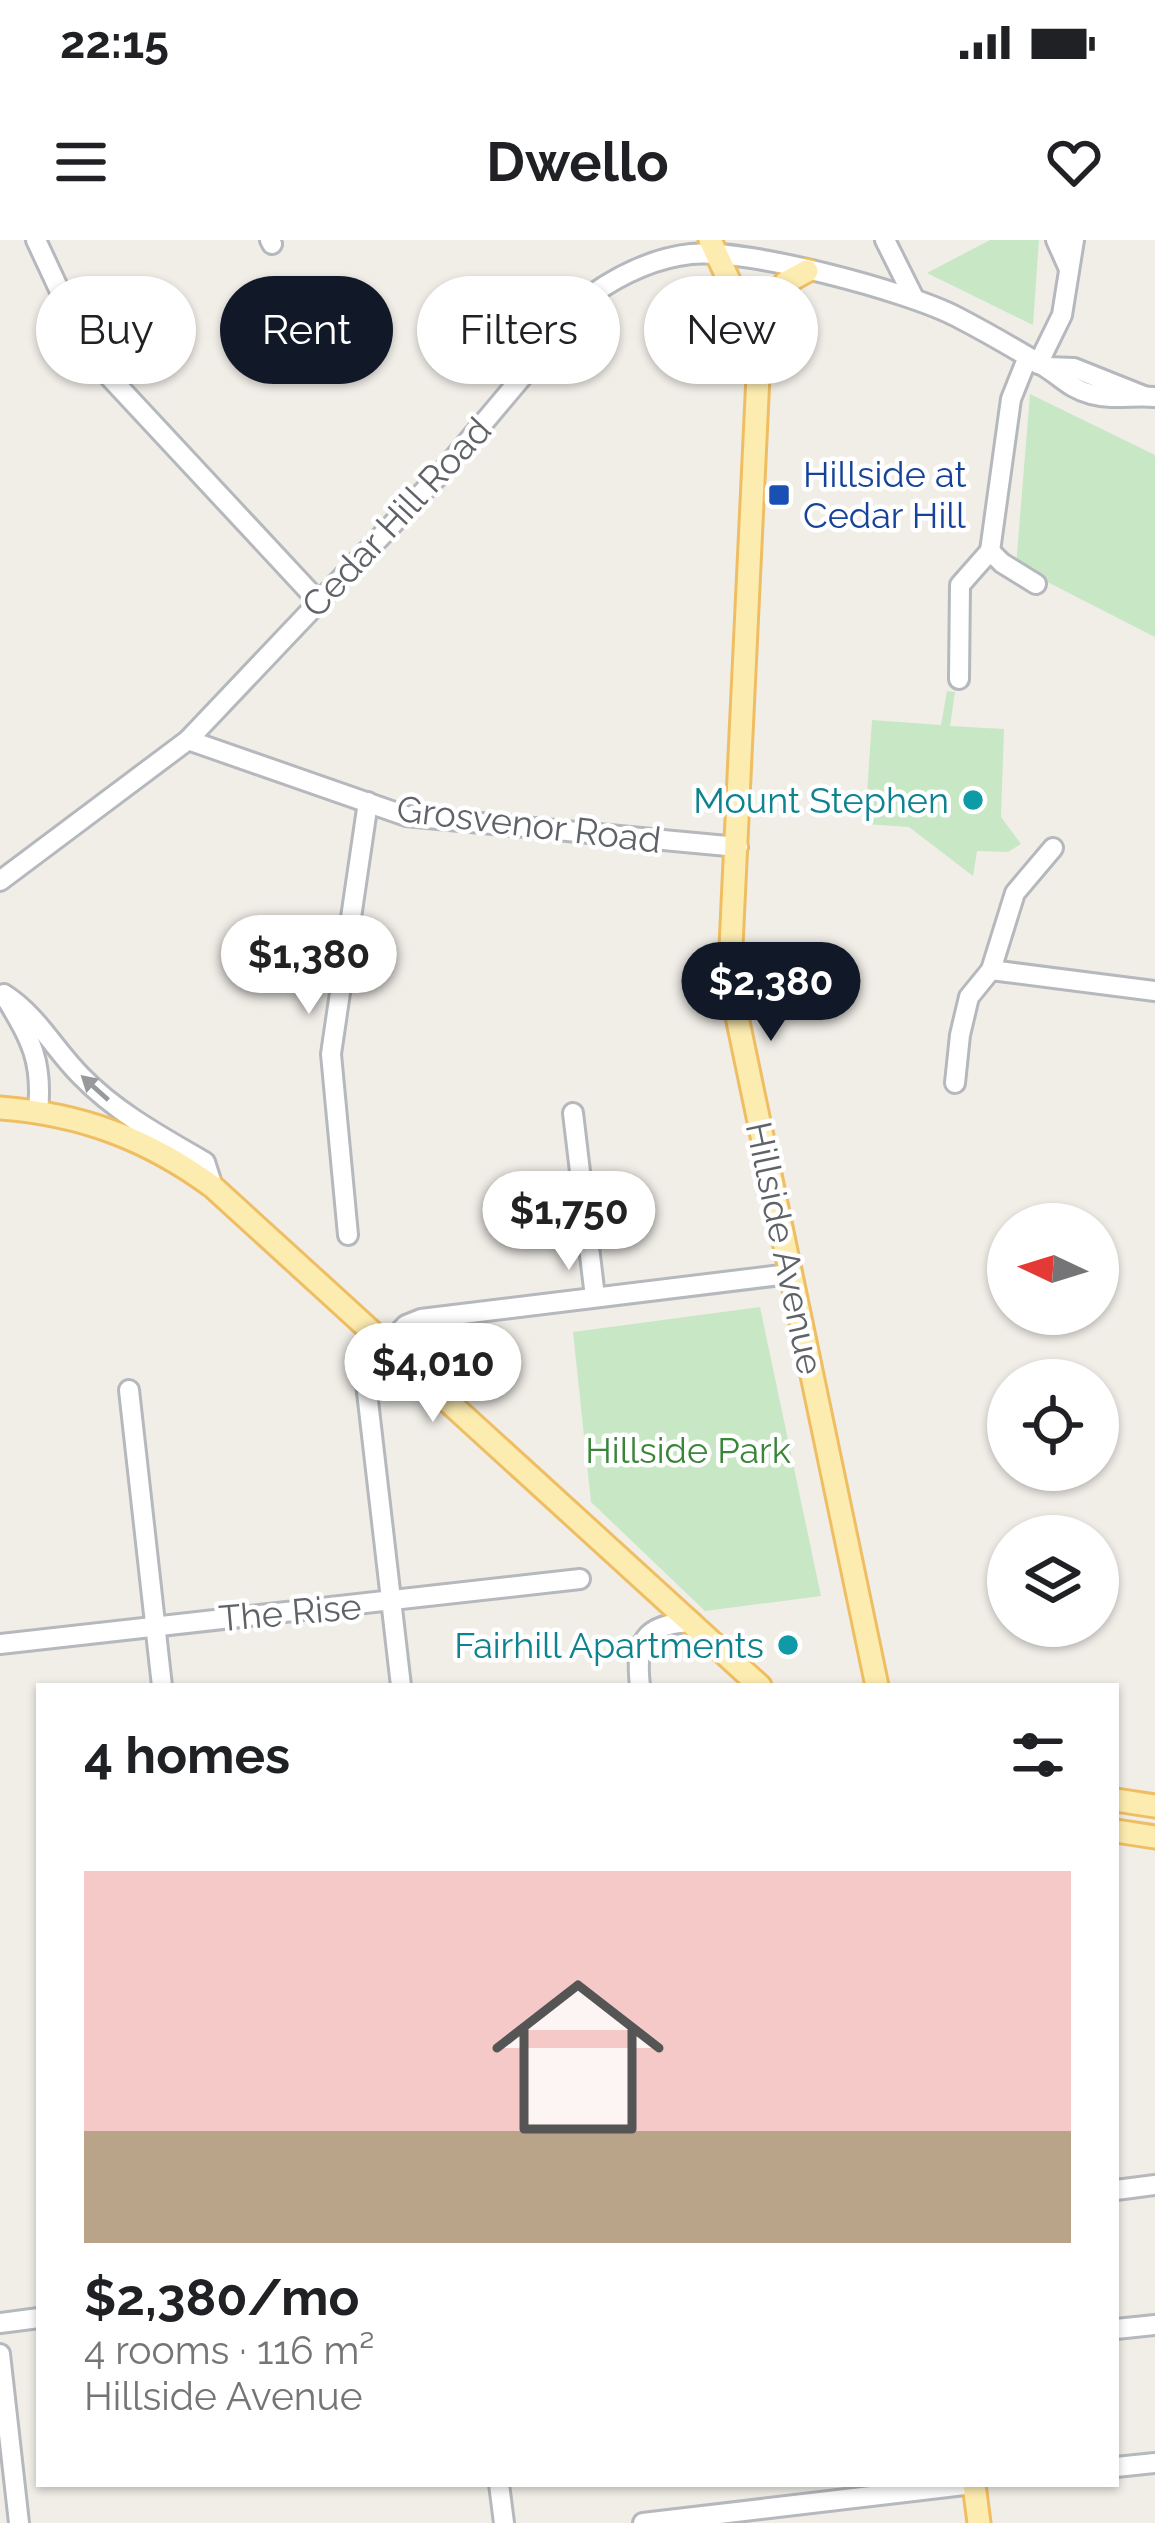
<!DOCTYPE html>
<html lang="en">
<head>
<meta charset="utf-8">
<style>
	:root { --surface:#fff; --page:#f6f6f6; --text:#202124; --muted:#757577; --accent:#111827 }
	body { margin:0; font-family:Raleway,sans-serif; background:var(--page); color:var(--text); height:100vh; display:flex; flex-direction:column; font-size:45px; white-space:nowrap }
	* { box-sizing:border-box; margin:0 }
	p { font-size:39px; color:var(--muted) }
	.icon { flex:none; width:66px; height:66px; fill:none; stroke:currentColor; stroke-width:2; stroke-linecap:round; stroke-linejoin:round }
	.map { position:relative; flex:1; overflow:hidden }
	.panel { position:absolute; left:36px; top:1443px; width:1083px; height:804px; display:flex; flex-direction:column; background:var(--surface); border-radius:0px; box-shadow:0 3px 9px #0004 }
	.panel>* { flex:none }
	.hud { position:absolute; left:36px; top:36px; width:1083px; height:108px; display:flex; gap:24px }
	.needle { width:78px; rotate:274deg }
	.tools { position:absolute; left:987px; top:963px; display:grid; gap:24px }
	.tools a { display:grid; place-items:center; width:132px; height:132px; border-radius:50%; background:var(--surface); box-shadow:0 3px 9px #0004; font-size:60px }
	.price { position:absolute; translate:-50% -102px; padding:0 27px; border-radius:42px; background:#fff; color:#222; font-size:39px; line-height:78px; filter:drop-shadow(0 3px 6px #0008) }
	.price::after { content:''; position:absolute; left:50%; top:72px; width:36px; height:27px; margin-left:-18px; background:inherit; clip-path:polygon(0 0,100% 0,50% 100%) }
	.price.selected { background:var(--accent); color:#fff }
	ul { padding:0; list-style:none }
	li { display:grid; align-content:center; gap:24px; height:636px; padding:0 48px }
	li span { display:grid; place-items:center; height:372px; border-radius:0px; color:#555 }
	li>.icon { margin-inline-start:auto }
	span .icon { width:216px; height:216px; fill:#fffc; stroke-width:1 }
	li b { font-size:51px }
	h2 { display:flex; justify-content:space-between; align-items:center; height:144px; padding:0 48px; font-size:51px }
	.chip { padding:0 42px; border-radius:54px; background:var(--surface); box-shadow:0 3px 9px #0004; font-size:42px; line-height:108px }
	.chip.selected { background:var(--accent); color:#fff }
	.status { display:flex; justify-content:space-between; align-items:center; height:84px; padding:0 60px; background:var(--surface); direction:ltr }
	.status svg { height:33px; fill:currentColor }
	header { display:flex; justify-content:space-between; align-items:center; height:156px; padding:0 48px; background:var(--surface); font-size:54px; font-weight:700 }
	.map>svg:first-child { display:block }
</style>
</head>
<body>
<div class="status"><b>22:15</b><svg viewBox="0 0 49 12"><path d="M0 12V9h3v3zM5 12V6h3v6zM10 12V3h3v9zM15 12V0h3v12zM26 1h20v11H26zM47 4h2v5h-2z"/></svg></div>
<header><svg class="icon" aria-label="menu" viewBox="0 0 24 24"><path d="M4 6h16M4 12h16M4 18h16"/></svg>Dwello<svg class="icon" aria-label="heart" viewBox="0 0 24 24"><path d="M12 20l-8-8c-3-5 5-10 8-4 3-6 11-1 8 4z"/></svg></header>
<div class="map">
<svg width="1155" height="2283" viewBox="0 0 1155 2283">
	<rect width="100%" height="100%" fill="#f1eee8"/>
	<g fill="#c8e7c5">
		<path d="M990,0H1039L1033,85L927,33Z"/>
		<path d="M1030,154L1155,215V397L1016,326Z"/>
		<path d="M947,451L955,452L950,486L1004,489L1001,577L1021,604L1008,612L977,611L973,636L909,587L865,584L872,480L941,485Z"/>
		<path d="M760,1067L821,1356L705,1371L591,1262L573,1092Z"/>
	</g>
	<g fill="none" stroke-linecap="round" stroke-linejoin="round">
		<g stroke="#b5b8bc" stroke-width="24">
			<g id="minor">
				<path d="M36,0L90,116L318,361"/>
				<path d="M270,0L272,4"/>
				<path d="M885,0L914,58"/>
				<path d="M1056,0L1069,29"/>
				<path d="M1038,124L1062,75L1074,0"/>
				<path d="M1047,127L1074,128L1144,156"/>
				<path d="M990,311L1011,159L1027,119"/>
				<path d="M959,439L960,345L990,311L1002,323L1036,344"/>
				<path d="M188,500L406,576L738,607"/>
				<path d="M0,641L188,500L443,231L591,55C621,34 654,18 691,14C745,8 908,51 957,77C986,92 1017,110 1045,127C1061,137 1071,149 1091,154C1113,160 1133,155 1155,157"/>
				<path d="M991,730L1155,751"/>
				<path d="M4,754C38,776 53,808 81,836C117,873 162,897 205,922L213,947"/>
				<path d="M6,758C31,800 43,821 38,871"/>
				<path d="M955,843L960,795L969,757L991,730L1015,653L1053,608"/>
				<path d="M573,873L595,1057"/>
				<path d="M348,995L331,814L368,562"/>
				<path d="M381,1099L364,1126L401,1446"/>
				<path d="M387,1105L406,1085L421,1079L789,1034"/>
				<path d="M129,1150L162,1446"/>
				<path d="M0,1404L580,1339"/>
				<path d="M640,1446C635,1402 643,1384 692,1382"/>
				<path d="M1116,1950L1155,1945"/>
				<path d="M0,2083L39,2078"/>
				<path d="M1116,2089L1155,2085"/>
				<path d="M0,2114L19,2283"/>
				<path d="M1116,2227L1155,2223"/>
				<path d="M499,2244L504,2283"/>
				<path d="M643,2283L973,2244"/>
			</g>
		</g>
		<g stroke="#efbe63" stroke-width="27">
			<g id="major">
				<path d="M710,0L747,79L758,136L730,727L735,767L877,1446"/>
				<path d="M764,130L782,51L785,43L807,31"/>
				<path d="M0,868C81,874 148,899 213,947L760,1446"/>
				<path d="M1116,1560L1155,1566"/>
				<path d="M1116,1591L1155,1597"/>
				<path d="M974,2244L979,2283"/>
			</g>
		</g>
		<use href="#minor" stroke="#fff" stroke-width="18"/>
		<use href="#major" stroke="#fdecb0" stroke-width="21"/>
	</g>
	<defs><path id="oneway-solid" d="M-6-.8H1V-3.2L6.5 0L1 3.2V.8H-6Z" transform="scale(3)"/></defs>
	<use fill="#979a9d" href="#oneway-solid" transform="translate(95 848) rotate(-138)"/>
	<rect fill="#1a4fb4" stroke="#fff" stroke-width="4.5" x="767" y="243" width="24" height="24" rx="6"/>
	<g fill="#0f9aa8" stroke="#fff" stroke-width="4.5">
		<circle cx="973" cy="560" r="12"/>
		<circle cx="788" cy="1405" r="12"/>
	</g>
	<g text-anchor="middle" stroke-width="9" stroke-linejoin="round" paint-order="stroke">
		<g font-size="36" fill="#164399" stroke="#fff" text-anchor="start">
			<text x="803" y="247">Hillside at<tspan x="803" dy="41">Cedar Hill</tspan></text>
		</g>
		<g font-size="36" fill="#5f6368" stroke="#fff">
			<text transform="translate(396 277) rotate(-47)" y="13">Cedar Hill Road</text>
			<text transform="translate(529 584) rotate(7)" y="13">Grosvenor Road</text>
			<text transform="translate(785 1008) rotate(78)" y="13">Hillside Avenue</text>
			<text transform="translate(290 1372) rotate(-5)" y="13">The Rise</text>
		</g>
		<g font-size="36" fill="#0d838f" stroke="#fff" text-anchor="end">
			<text x="949" y="573">Mount Stephen</text>
			<text x="764" y="1418">Fairhill Apartments</text>
		</g>
		<g font-size="36" fill="#398638" stroke="#fff">
			<text x="688" y="1223">Hillside Park</text>
		</g>
	</g>
</svg>
<div class="tools">
<a><svg class="needle" viewBox="-14 -14 28 28"><path d="M0-13l5 13h-10z" fill="#e53935"/><path d="M0 13l5-13h-10z" fill="#757577"/></svg></a>
<a><svg class="icon" aria-label="locate" viewBox="0 0 24 24"><circle cx="12" cy="12" r="6"/><path d="M12 2v4M12 18v4M2 12h4M18 12h4"/></svg></a>
<a><svg class="icon" aria-label="layers" viewBox="0 0 24 24"><path d="M12 4l9 5-9 5-9-5zM3 14l9 5 9-5"/></svg></a>
</div>
<b class="price" style="left:309px;top:777px">$1,380</b>
<b class="price selected" style="left:771px;top:804px">$2,380</b>
<b class="price" style="left:569px;top:1033px">$1,750</b>
<b class="price" style="left:433px;top:1185px">$4,010</b>
<div class="hud">
<a class="chip">Buy</a>
<a class="chip selected">Rent</a>
<a class="chip">Filters</a>
<a class="chip">New</a>
</div>
<section class="panel">
<h2>4 homes<svg class="icon" aria-label="filters" viewBox="0 0 24 24"><path d="M4 7h16M4 17h16"/><circle cx="9" cy="7" r="2"/><circle cx="15" cy="17" r="2"/></svg></h2>
<ul>
<li><span style="background:linear-gradient(#f6c9c9 70%,#b9a48a 0)"><svg class="icon" aria-label="home" viewBox="0 0 24 24"><path d="M3 11l9-7 9 7M6 9v11h12V9"/></svg></span><div><b>$2,380/mo</b><p>4 rooms · 116 m²</p><p>Hillside Avenue</p></div></li>
</ul>
</section>
</div>
</body>
</html>
